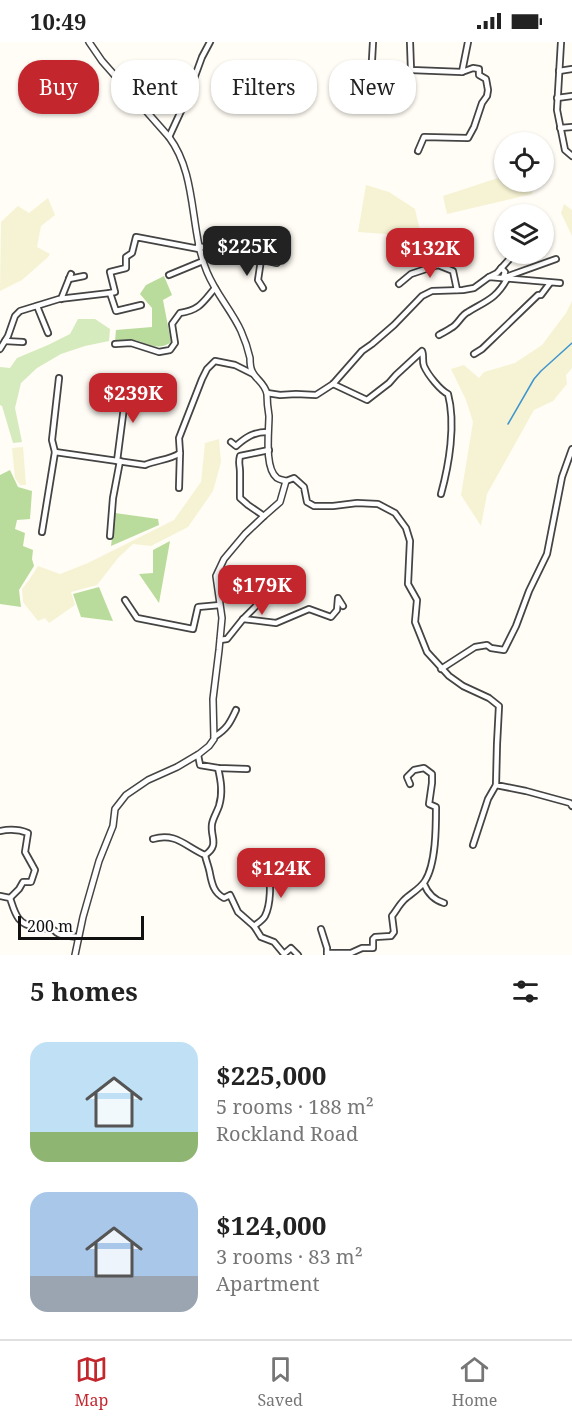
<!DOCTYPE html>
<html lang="en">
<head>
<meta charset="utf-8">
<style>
	:root { --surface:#fff; --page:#f6f6f6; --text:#222; --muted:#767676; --line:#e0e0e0; --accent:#c4262e }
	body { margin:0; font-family:"Noto Serif",serif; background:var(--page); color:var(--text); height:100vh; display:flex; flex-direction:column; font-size:22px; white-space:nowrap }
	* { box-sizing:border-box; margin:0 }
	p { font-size:20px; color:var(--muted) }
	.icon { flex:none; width:33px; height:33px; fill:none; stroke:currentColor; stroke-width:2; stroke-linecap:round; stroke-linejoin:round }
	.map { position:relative; height:913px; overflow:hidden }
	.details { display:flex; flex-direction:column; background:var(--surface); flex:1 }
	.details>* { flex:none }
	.guide { position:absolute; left:18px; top:18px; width:537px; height:54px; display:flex; gap:12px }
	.tools { position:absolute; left:494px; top:90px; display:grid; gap:12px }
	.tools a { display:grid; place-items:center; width:60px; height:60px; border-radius:50%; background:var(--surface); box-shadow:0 2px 4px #0004; font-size:30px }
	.scale { position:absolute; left:18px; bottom:15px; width:126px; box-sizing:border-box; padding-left:6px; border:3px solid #111; border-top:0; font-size:16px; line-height:21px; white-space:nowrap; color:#111; -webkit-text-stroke:4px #fff; paint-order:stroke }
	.price { position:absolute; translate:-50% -51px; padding:0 14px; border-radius:12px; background:var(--accent); color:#fff; font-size:20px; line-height:39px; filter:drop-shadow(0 2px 3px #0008) }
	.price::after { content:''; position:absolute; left:50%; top:36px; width:18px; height:14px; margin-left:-9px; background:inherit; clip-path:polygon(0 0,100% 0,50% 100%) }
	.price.on { background:#222; color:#fff }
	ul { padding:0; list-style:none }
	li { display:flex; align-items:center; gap:18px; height:150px; padding:0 30px }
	li span { display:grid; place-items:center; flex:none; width:168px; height:120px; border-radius:18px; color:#555 }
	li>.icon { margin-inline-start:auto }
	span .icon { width:72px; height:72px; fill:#fffc; stroke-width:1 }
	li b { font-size:26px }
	h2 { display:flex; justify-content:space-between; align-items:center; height:72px; padding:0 30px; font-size:26px }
	.chip { padding:0 21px; border-radius:24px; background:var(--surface); box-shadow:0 2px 4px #0004; font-size:21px; line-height:54px }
	.chip.on { background:var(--accent); color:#fff }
	.status { display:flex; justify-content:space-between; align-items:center; height:42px; padding:0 30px; background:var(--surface); direction:ltr }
	.status svg { height:16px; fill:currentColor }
	.tab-bar { display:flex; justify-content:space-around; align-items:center; height:84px; border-top:2px solid var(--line); background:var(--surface); font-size:16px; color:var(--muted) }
	.tab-bar a { display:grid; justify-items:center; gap:3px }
	.tab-bar .on { color:var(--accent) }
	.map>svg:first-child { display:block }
</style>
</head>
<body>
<div class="status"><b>10:49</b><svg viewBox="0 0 49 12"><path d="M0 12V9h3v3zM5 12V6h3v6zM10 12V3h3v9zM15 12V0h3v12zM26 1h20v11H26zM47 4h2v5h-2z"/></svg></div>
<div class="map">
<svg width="572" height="913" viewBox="0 0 572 913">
	<rect width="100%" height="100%" fill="#fffdf5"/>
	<g fill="#f6f3d4">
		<path d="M504,134V140H531L532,152L447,172L443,154Z"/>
		<path d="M366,143L389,150L415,167L420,189L398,193L358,190Z"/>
		<path d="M48,156L55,173L41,184L37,205L50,212L48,215L22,238L0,249L1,180L18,164L29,171Z"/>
		<path d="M564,162L572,168V194L561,171Z"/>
		<path d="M572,259V326L566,333L567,342L553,359L534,368L487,452L481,484L461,453L473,380L466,358L451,327L464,323L479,336L484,330L515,321L542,303L566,271Z"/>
		<path d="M219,397L221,420L213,449L188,485L151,504L133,502L118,516L97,543L71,550L75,563L49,581L45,576L38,579L23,560L22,547L29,538L38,524L60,532L88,521L174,478L201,440L205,401Z"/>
		<path d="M23,405L26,443H20L15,436L12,406Z"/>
	</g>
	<path fill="#d5ebbd" d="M78,277H95L110,287L109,299L85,304L61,312L37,326L21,341L15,366L22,400L13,401L2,364L0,363V325L10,326L17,316L48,303L70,292Z"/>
	<g fill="#b9dc9c">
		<path d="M164,234L172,253L163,258L171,300C158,310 148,301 134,298C128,297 121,299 115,299L116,288L152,285V266L140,252L146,243Z"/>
		<path d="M10,428L18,445L32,449L30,477L17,478L15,487L25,491L23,504L33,508L32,517L34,524L19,548L21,565L0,562V433Z"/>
		<path d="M115,471L158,477L159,483L111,504Z"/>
		<path d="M170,499L159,561L139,532L153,531V508Z"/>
		<path d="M99,545L113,579L81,575L73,552Z"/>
	</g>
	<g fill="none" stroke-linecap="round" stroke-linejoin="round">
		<path stroke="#3f96cf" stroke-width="1.5" d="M508,382L534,337L541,329L572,301"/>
		<g stroke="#444" stroke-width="8">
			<g id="minor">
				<path d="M410,0L411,28L462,30L468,0"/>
				<path d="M561,0L557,68L565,108L572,114"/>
				<path d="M559,29L572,27"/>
				<path d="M367,38L372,18L373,0"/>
				<path d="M557,56L572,54"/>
				<path d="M560,86L572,85"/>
				<path d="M169,95L187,56L202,15L210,0"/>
				<path d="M418,109L424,95L468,96L474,85L482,61L487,54L488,48L486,37L479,33V27L473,26L462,30"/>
				<path d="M198,204L277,221L286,208"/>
				<path d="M261,218L258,238L263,246"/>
				<path d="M501,226L505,230L503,236L556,217"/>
				<path d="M169,233L203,219"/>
				<path d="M489,235L497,231L514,212"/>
				<path d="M69,237L84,234"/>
				<path d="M399,242L411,232L438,223L453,229L457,248"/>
				<path d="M110,251L115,250L110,230L126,226V215L132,211L136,195L199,207"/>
				<path d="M61,257L71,232"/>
				<path d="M37,264L48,291"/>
				<path d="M439,293C444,290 447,289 451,286C458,283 461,273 468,270C486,259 496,257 507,237"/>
				<path d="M5,299L23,300"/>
				<path d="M115,302L131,301L159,310L170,308L175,301L172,282L180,271C200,268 203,260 215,246"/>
				<path d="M0,307L8,294L15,274L20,269L59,257L110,251L116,269L141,263"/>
				<path d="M474,312L482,307L538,253H541L550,241"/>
				<path d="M333,342L367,358L389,341L396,333L422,309C424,313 422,319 424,324C428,333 440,348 448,352C456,382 449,423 441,452"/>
				<path d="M267,351L280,353L296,352L316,353L333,342L362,309L372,302L394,283L422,254L432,249L463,248L474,246L489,235L560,241"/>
				<path d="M231,400L236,404C246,395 254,390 267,390"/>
				<path d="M55,410L145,423C156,418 170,418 180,411L179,396L202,337L207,327L215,319L235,323L253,332"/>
				<path d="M55,410L42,490L55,410L52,398L59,336"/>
				<path d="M117,419L127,342"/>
				<path d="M286,439L294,436L304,445L307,460L314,464H333L357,461L378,462L395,471L406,486L410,499L408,542L417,558L415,580L427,610L449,634L463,644L489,656L499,664L497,702L496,743L526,749L570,761L572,764"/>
				<path d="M179,446L180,411"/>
				<path d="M264,474L248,463L240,456C240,447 240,438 240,430C240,423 238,421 240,414L269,408"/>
				<path d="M110,494L113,456L120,419"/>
				<path d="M125,558L137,576L193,587L198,565L220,563"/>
				<path d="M243,577L276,581L309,567L331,575L337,568L338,556L343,564"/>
				<path d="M220,598L227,597L243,577L256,564L261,552V545L256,539L252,531"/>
				<path d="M441,627L475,605L487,603L491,606L504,608L516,584L529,549L547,512L562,435L572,407"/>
				<path d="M214,695C227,687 230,681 236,668"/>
				<path d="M198,713L200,723L218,726L247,727"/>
				<path d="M0,789C10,787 18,787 28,791L25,810L35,828L31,840H23L19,847L10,856"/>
				<path d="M153,797C176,790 186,805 205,813C220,803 210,795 212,782C213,776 217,770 219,764C223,751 221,739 218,726"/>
				<path d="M473,803L488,757L496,743"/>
				<path d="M205,813C206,819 209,825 210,832C212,842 214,851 224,856L230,853L238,870L254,884L261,895L274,900L284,912L291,906L298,913"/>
				<path d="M424,842C428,852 434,858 444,861"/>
				<path d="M0,854L10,856C15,871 17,883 36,885C41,886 46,886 51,887C57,889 53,889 59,892C65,894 72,894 78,895"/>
				<path d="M254,884C258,881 263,878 265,874C271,862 271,841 268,828L265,826"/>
				<path d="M321,887L327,906V913"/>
				<path d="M327,911H351L362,906H373V897L375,895L391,894L394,890L392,874C396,869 399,863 404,858C410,852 420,847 425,839C436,822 436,785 436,765L429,762L432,741V732L424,726L414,728L407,735L410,742"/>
			</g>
		</g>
		<g stroke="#444" stroke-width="8">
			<path id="tertiary" d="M75,913L83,875L99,819L113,784L115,767L126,753L148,738L177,725L199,712L209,704L214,697L213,657L219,608L222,576L216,534L224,517L245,492L264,474L280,460L286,439C283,438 280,438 277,436C264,426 269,389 269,374C268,368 267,358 267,352C265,341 255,337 252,329C250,325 250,320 250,316C248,307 245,298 241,289C232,269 216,252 207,230C189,187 198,134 169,95L102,19L89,0"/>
		</g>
		<use href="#minor" stroke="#fff" stroke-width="4.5"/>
		<use href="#tertiary" stroke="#fff" stroke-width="5"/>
	</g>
</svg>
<div class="tools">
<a><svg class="icon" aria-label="locate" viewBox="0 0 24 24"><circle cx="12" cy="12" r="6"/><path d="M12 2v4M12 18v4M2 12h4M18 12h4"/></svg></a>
<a><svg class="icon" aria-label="layers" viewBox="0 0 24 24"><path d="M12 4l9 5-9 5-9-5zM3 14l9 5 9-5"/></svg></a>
</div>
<div class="scale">200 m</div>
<b class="price on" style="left:247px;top:235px">$225K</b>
<b class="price" style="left:430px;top:237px">$132K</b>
<b class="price" style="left:133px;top:382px">$239K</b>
<b class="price" style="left:262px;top:574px">$179K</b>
<b class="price" style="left:281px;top:857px">$124K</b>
<div class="guide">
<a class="chip on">Buy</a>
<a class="chip">Rent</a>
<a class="chip">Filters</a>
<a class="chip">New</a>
</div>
</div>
<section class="details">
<h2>5 homes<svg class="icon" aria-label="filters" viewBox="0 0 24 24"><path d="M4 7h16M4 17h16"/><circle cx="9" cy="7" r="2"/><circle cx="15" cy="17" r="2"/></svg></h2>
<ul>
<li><span style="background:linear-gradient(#bfe0f5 75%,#8fb573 0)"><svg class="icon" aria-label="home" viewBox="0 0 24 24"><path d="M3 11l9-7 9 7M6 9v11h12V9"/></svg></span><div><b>$225,000</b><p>5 rooms · 188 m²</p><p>Rockland Road</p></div></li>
<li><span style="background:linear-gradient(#a9c7e8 70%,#9aa5b1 0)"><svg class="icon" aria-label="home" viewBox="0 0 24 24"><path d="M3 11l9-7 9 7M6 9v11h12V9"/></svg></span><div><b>$124,000</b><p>3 rooms · 83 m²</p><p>Apartment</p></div></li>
</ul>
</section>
<nav class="tab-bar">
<a class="on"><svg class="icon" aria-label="map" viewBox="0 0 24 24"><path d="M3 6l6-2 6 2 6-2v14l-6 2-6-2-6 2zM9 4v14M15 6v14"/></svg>Map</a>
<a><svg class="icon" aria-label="saved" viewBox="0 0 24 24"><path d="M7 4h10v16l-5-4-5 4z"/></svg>Saved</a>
<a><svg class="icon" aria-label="home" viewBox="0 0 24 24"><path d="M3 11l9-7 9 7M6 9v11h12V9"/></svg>Home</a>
</nav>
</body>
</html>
